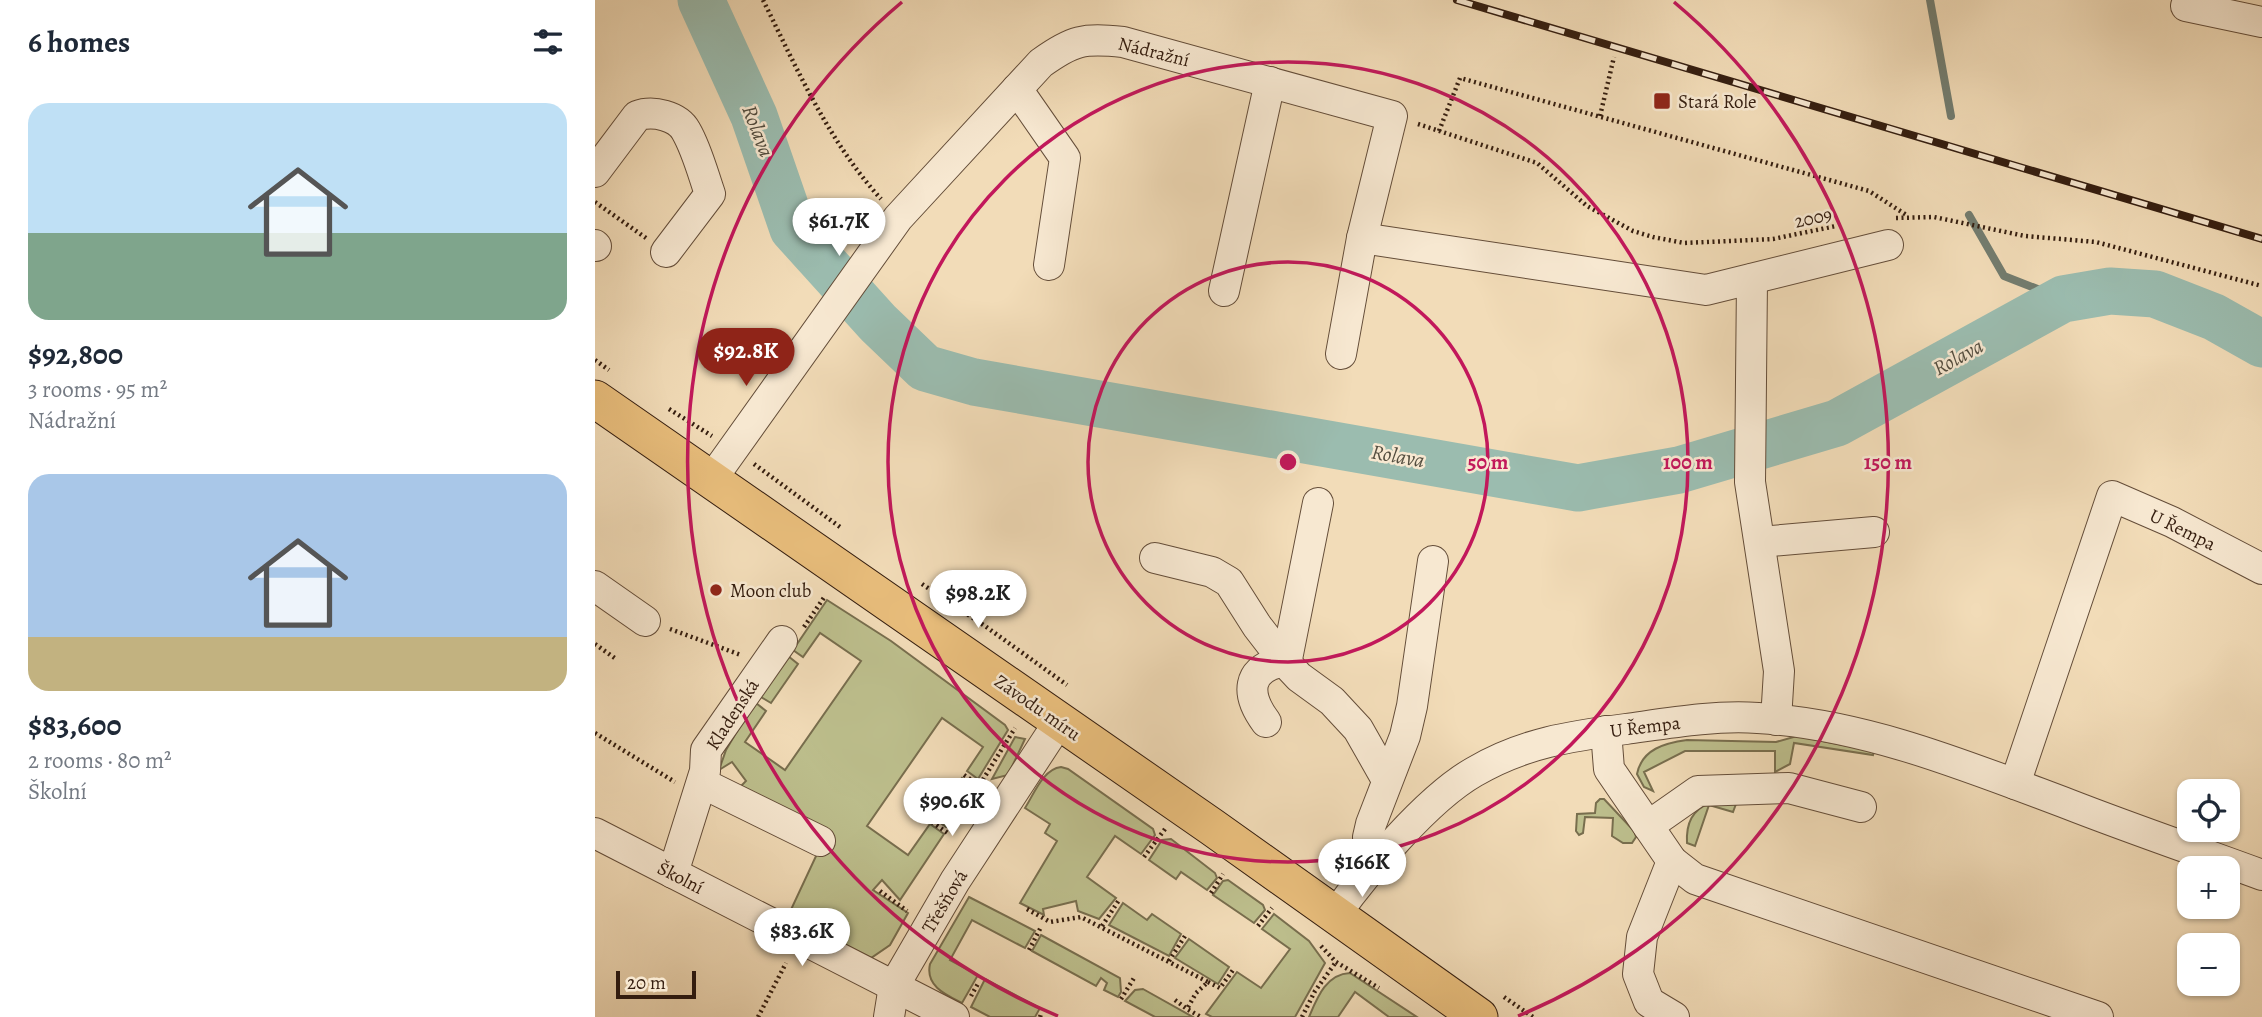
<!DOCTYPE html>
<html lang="en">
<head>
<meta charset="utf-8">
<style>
	:root { --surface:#fff; --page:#f2f2f3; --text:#1f2937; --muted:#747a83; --accent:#8f2418 }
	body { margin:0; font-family:Alegreya,serif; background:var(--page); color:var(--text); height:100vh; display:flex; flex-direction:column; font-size:26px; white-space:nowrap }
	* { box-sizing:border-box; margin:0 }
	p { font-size:23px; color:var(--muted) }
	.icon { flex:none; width:38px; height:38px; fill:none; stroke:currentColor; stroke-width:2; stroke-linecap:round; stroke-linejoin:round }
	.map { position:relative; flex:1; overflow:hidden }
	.sheet { display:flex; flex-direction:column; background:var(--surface); width:595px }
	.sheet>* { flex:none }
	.buttons { position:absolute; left:1582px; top:779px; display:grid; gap:14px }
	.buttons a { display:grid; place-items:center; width:63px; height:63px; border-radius:14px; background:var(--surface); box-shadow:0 2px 5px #0004; font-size:35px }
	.scale { position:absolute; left:21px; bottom:18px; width:80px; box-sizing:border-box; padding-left:7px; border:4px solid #341d0f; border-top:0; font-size:19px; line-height:24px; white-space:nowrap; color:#341d0f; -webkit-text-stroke:5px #f7e8d1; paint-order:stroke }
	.price { position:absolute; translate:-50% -60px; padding:0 16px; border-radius:24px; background:#fff; color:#222; font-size:23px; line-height:46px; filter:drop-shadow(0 2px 4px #0008) }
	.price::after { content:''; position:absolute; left:50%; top:42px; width:21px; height:16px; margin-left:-10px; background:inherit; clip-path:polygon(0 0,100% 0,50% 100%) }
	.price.selected { background:var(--accent); color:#fff }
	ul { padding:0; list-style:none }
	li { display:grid; align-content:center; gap:14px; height:371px; padding:0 28px }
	li span { display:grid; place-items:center; height:217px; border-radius:21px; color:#555 }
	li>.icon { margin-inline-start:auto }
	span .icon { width:126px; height:126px; fill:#fffc; stroke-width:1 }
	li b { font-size:30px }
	h2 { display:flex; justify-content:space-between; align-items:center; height:84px; padding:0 28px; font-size:30px }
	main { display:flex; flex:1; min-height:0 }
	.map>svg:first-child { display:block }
</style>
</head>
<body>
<main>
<section class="sheet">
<h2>6 homes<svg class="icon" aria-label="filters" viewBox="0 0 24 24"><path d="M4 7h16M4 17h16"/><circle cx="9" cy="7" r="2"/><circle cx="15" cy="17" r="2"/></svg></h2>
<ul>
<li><span style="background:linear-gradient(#bfe0f5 60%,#7fa58c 0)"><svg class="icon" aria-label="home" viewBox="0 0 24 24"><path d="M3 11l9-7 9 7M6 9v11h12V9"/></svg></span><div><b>$92,800</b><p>3 rooms · 95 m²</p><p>Nádražní</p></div></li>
<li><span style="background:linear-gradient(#a9c7e8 75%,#c2b280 0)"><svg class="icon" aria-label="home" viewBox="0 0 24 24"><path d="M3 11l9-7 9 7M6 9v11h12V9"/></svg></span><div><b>$83,600</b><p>2 rooms · 80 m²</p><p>Školní</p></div></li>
</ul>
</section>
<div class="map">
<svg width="1667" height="1017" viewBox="0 0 1667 1017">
	<rect width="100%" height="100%" fill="#f2dcb8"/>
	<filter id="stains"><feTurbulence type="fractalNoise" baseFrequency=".00286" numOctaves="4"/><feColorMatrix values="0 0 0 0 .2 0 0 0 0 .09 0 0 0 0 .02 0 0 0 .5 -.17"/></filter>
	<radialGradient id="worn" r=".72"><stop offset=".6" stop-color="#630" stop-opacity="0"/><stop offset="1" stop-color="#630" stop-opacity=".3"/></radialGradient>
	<g fill="#bdbf8d" stroke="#786e4e" stroke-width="2">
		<path d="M232,600L296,641L410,725L413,730L383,779L372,771L388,747L347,718L272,826L313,855L335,824L349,834L305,900L287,880L278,890L313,913L295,945L276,958L193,916L222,854L145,787L151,781L137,762L124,770L131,750L158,704L161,703L171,711L150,742L190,770L266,661L225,633L208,657L198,650Z"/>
		<path d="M193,656L203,664L176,703L166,697L165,694Z"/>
		<path d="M1202,736L1279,751L1278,755L1199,743L1195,764L1180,772V751H1090L1049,772L1058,791L1049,787L1042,774C1047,749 1070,743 1092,740L1181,742Z"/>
		<path d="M420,737L430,739L413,775L397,779Z"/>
		<path d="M466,767L473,769L558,829L560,835L546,854L520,836L492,877L521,898L504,919L483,911L481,901L448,909L449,915L425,903L462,841L450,833L455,824L430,808C439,794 448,769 466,767Z"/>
		<path d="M367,778L378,786L354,827H351L339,818Z"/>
		<path d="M1005,799H1009L1040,832L1041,837L1037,843H1028L1017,836L1018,818L990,817L988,833L984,835L981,831L982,814L1000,813L1001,803Z"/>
		<path d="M1116,802L1141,804L1138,812L1114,805L1100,846L1092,843C1091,823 1097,810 1116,802Z"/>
		<path d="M576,839L620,873L622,878L612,890L586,872L581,879L554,860L567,840Z"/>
		<path d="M633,880L668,905L670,910L659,923L618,895L628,881Z"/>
		<path d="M374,897L440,931L430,948L377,920L355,960L383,975L367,1003C351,995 330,986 335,964Z"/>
		<path d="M528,903L552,920L557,914L586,934L574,956L514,925Z"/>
		<path d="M679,914L714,941L730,963L700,1017H617L611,1014L642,972L666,988L695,949L667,929Z"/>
		<path d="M446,935L525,978L526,992L523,997L509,990L512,983L506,978L501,986L437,951Z"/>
		<path d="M594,939L634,967L623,984L580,958Z"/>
		<path d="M755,973L822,1017H794L760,992L743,1017H714C722,998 731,974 755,973Z"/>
		<path d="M390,979L445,1008L440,1017H395L376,1007Z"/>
		<path d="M548,989L598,1017H560L530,1001L540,990Z"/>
	</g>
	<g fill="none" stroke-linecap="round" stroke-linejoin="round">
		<g stroke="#727c6f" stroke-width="8">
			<path d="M1335,0L1356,116"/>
			<path d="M1374,215L1409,276L1468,299"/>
		</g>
		<path stroke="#9bbcaf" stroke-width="47" d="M106,0L159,116L198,229L283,323L330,368L379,382L983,488L1084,470L1242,423L1468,299L1515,291L1560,294L1619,317L1667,344"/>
		<g stroke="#644d39" stroke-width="32">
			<g id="minor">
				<path d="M1591,6L1667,22"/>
				<path d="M422,89L470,158L454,265"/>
				<path d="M0,172L42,116C58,110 83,116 91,131C102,150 108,174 115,194L71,252"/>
				<path d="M767,238L1111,290L1293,245"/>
				<path d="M0,245L1,246"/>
				<path d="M1157,279L1155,482L1184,671L1181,720"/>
				<path d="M629,291L675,82"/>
				<path d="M116,480L303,218L446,63C478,40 488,38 528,42L797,116L767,238L746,354"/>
				<path d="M1165,542L1279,532"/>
				<path d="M560,558L617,572L634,582L662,626L689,661L704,677L737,701L763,729L792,780"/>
				<path d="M0,586L50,621"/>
				<path d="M691,664L723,503"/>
				<path d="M671,722C651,695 650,669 689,661"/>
				<path d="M1011,731L1014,769L1077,861L1100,879L1503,1017"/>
				<path d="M107,783L225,841"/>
				<path d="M1420,784L1517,496L1577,522L1667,569"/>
				<path d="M1053,826L1103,791L1194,788L1266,807"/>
				<path d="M0,833L359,1017"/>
				<path d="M1077,861L1047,937L1043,974L1054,1002L1079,1017"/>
				<path d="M774,872L773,837L776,824L810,736L817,706L838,561"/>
				<path d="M78,873L110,771L111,750L187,641"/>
				<path d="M740,915C772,871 832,799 879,772C928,743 976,736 1031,729C1074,723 1119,715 1163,718C1270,724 1374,767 1473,804C1537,829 1602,851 1667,875"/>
				<path d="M294,1017L299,986L360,881L464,722"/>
			</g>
		</g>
		<g stroke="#341d0f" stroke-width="39">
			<path id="major" d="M0,399L617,827L884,1017"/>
		</g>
		<g stroke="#341d0f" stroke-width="4.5" stroke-dasharray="2 3.5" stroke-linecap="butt">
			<path d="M168,0C202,69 234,142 286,199"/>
			<path d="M1005,116L1019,57"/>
			<path d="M823,124L942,163L992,206L1038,231L1058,237L1089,243L1178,239L1241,226"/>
			<path d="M844,131L865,78L1274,191L1313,216"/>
			<path d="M0,202L51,238"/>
			<path d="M1301,218L1339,217L1430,236L1501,242L1667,286"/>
			<path d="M0,360L14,370"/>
			<path d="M74,409L117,436"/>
			<path d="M159,464L245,527"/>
			<path d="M327,584L390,626L472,685"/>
			<path d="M209,627L230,596"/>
			<path d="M75,629L146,655"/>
			<path d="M0,644L21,659"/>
			<path d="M0,733L80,782"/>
			<path d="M369,775L384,785"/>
			<path d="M337,822L354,834"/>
			<path d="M356,831L420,728"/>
			<path d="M549,857L570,829"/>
			<path d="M285,891L312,911"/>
			<path d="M616,893L628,874"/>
			<path d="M432,909L455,922L486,917L613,982L601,993L592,1009L606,1017"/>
			<path d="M507,926L524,900"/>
			<path d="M663,926L677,908"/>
			<path d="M726,946L741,962L784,988"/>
			<path d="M434,950L446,927"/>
			<path d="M574,961L590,936"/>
			<path d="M613,982L625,988L638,970"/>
			<path d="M376,996L384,982"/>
			<path d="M909,997L938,1017"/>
			<path d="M526,999L539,978"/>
			<path d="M580,1000L592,1009"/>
			<path d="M163,1017L191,963"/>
			<path d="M445,1017L446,1014"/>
			<path d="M707,1017L720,991L741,962"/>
		</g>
		<use href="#minor" stroke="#f7e8d1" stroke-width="30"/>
		<use href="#major" stroke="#e9be7c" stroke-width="37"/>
		<g stroke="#341d0f" stroke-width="8">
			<path id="rail" d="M862,0L1667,239"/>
		</g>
		<use href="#rail" stroke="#f7e8d1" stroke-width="5" stroke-dasharray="16" stroke-linecap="butt"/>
	</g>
	<g fill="none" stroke="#c2185b" stroke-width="3.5">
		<circle cx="693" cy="462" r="200"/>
		<circle cx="693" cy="462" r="400"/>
		<path d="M463 1016A600 600 0 0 1 307 2M1079 2A600 600 0 0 1 923 1016"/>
	</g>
	<g fill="#8f2418" stroke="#f7e8d1" stroke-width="2.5">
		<rect x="1058" y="92" width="18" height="18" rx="3.5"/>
		<circle cx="121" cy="590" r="7"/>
	</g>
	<g text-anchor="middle" stroke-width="5" stroke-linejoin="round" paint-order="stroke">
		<g font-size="19" fill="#341d0f" stroke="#f7e8d1">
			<text transform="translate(559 51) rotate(14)" y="7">Nádražní</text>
			<text transform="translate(1218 217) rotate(-12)" y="7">2009</text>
			<text transform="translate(1588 529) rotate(26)" y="7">U Řempa</text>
			<text transform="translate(443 707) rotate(35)" y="7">Závodu míru</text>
			<text transform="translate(137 714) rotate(-57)" y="7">Kladenská</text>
			<text transform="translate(1050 726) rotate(-7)" y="7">U Řempa</text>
			<text transform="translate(86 877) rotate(27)" y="7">Školní</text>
			<text transform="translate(349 901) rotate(-59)" y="7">Třešňová</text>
		</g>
		<g font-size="19" fill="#341d0f" stroke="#f7e8d1" text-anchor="start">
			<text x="1083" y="108">Stará Role</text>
			<text x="135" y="597">Moon club</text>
		</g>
		<g font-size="21" font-style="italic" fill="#534d3f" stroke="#f7e8d1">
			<text transform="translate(163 131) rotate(69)" y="7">Rolava</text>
			<text transform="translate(1363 357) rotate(-29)" y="7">Rolava</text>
			<text transform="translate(803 456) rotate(10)" y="7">Rolava</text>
		</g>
	</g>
	<circle cx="693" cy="462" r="10" fill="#c2185b" stroke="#f7e8d1" stroke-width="3.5"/>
	<g font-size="21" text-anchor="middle" font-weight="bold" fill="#c2185b" stroke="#f7e8d1" stroke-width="5" stroke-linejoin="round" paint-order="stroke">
		<text x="893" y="469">50 m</text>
		<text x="1093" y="469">100 m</text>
		<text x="1293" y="469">150 m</text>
	</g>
	<rect width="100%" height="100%" filter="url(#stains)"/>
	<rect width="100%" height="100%" fill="url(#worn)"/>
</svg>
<div class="buttons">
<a><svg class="icon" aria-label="locate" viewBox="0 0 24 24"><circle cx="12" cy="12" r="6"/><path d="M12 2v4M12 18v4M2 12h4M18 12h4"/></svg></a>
<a>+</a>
<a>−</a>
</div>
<div class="scale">20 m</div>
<b class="price" style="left:244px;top:258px">$61.7K</b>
<b class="price selected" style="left:151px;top:388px">$92.8K</b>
<b class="price" style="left:383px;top:630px">$98.2K</b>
<b class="price" style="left:357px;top:838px">$90.6K</b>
<b class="price" style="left:767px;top:899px">$166K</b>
<b class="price" style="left:207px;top:968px">$83.6K</b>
</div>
</main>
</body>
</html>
